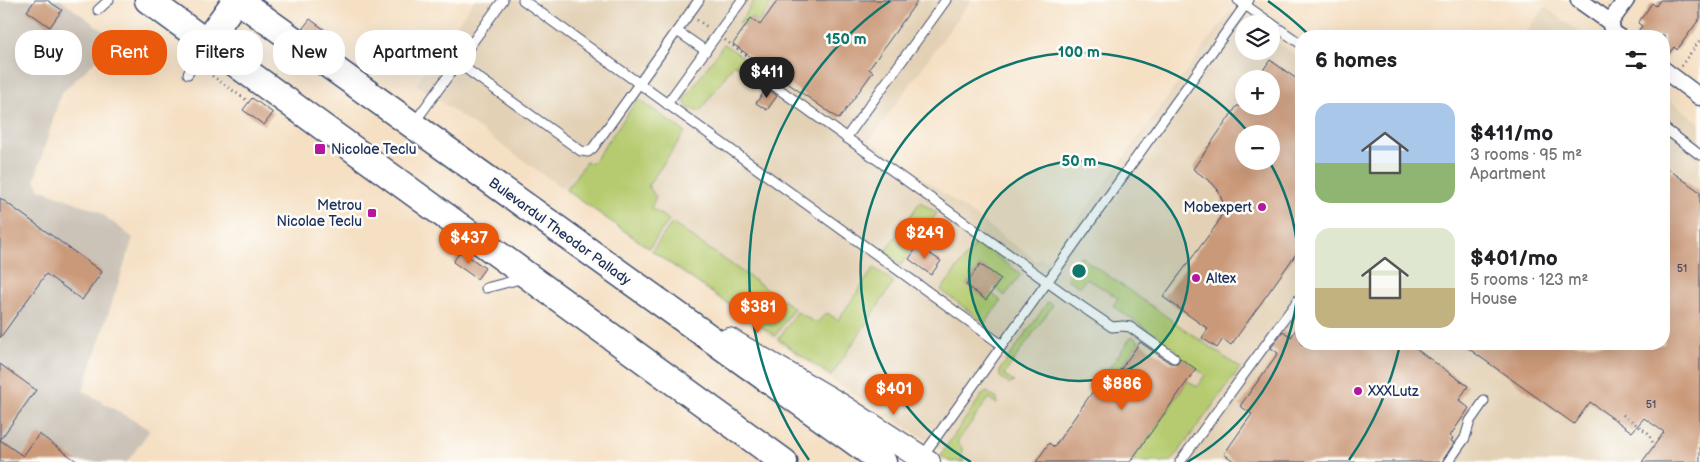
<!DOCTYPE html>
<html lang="en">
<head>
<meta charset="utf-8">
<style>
	:root { --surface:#fff; --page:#f6f6f6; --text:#202124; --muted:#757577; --accent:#ea580c }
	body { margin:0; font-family:"Balsamiq Sans",sans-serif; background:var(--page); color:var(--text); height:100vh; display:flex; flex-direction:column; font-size:19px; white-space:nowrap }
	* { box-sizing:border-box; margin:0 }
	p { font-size:16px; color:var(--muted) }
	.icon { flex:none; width:28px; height:28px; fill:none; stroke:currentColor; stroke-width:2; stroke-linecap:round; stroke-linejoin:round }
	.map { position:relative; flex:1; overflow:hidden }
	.details { position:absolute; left:1295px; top:30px; width:375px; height:320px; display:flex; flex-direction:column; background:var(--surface); border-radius:20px; box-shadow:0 5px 20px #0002 }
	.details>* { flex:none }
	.top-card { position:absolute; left:15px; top:30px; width:475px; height:45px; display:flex; gap:10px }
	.buttons { position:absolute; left:1235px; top:15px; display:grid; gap:10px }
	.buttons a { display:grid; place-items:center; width:45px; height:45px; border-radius:50%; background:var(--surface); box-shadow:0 5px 20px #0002; font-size:25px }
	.price { position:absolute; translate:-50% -42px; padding:0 11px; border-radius:18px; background:var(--accent); color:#fff; font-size:16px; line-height:32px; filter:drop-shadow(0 1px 2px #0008) }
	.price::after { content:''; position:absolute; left:50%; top:30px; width:15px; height:11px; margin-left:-8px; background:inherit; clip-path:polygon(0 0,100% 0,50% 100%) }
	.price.current { background:#222; color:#fff }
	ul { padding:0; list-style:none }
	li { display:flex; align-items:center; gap:15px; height:125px; padding:0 20px }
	li span { display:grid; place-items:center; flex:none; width:140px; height:100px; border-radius:15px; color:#555 }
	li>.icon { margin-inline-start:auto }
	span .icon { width:60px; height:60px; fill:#fffc; stroke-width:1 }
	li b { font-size:21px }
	h2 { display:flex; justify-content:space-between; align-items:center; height:60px; padding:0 20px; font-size:21px }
	.chip { padding:0 18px; border-radius:20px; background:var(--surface); box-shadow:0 5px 20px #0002; font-size:18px; line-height:45px }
	.chip.current { background:var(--accent); color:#fff }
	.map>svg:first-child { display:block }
</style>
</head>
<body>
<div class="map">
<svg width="1700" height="462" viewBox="0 0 1700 462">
	<rect width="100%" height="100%" fill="#fdfcf7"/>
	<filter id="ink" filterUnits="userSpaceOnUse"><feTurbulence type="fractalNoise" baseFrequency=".02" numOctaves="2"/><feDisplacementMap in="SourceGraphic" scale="10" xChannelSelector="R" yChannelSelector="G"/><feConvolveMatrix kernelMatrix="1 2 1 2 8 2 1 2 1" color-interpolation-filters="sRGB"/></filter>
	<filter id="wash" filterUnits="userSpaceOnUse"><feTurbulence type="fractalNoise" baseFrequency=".0096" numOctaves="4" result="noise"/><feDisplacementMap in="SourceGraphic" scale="20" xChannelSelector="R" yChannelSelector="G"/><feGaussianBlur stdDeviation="1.12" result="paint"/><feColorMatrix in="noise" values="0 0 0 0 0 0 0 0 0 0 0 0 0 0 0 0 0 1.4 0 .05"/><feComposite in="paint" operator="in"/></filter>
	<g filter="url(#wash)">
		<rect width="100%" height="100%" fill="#f5e0c4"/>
		<g fill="#e3d1b6" fill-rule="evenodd">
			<path d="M474,0H971L870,140L1037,261L1040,257L1045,260L1051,257L1231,10L1251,24H1244V51H1271V38L1301,59V344H1664V96L1700,123V462H961L826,376L416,84ZM1244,79H1271V106H1244ZM1244,134H1271V161H1244Z"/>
			<path d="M1545,7L1584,36H1523Z"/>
		</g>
		<path fill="#cbc3b8" d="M0,0H61L117,41L61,93L35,179L40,189L98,211L133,238L83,391L150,430L127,462H0Z"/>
		<g fill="#b6cb6f" stroke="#687d66">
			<path d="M755,0H774L759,22L751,17L744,27L739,23Z"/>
			<path d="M724,44L750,62L744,71L734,64L701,110C691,111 684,108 685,98Z"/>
			<path d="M638,99L685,132L648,186L656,197L651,208L669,220L649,248L566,190L586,162L590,163L594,161Z"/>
			<path d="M920,202L937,213L901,265L884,253Z"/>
			<path d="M672,223L794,308L775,336L652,251Z"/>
			<path d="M977,242L1021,274L1005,296L995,288L1001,279L980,265L966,285L986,299L991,293L1001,301L985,323L941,290Z"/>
			<path d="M1080,256L1240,368L1171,462H1131L1188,381L1197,387L1205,375L1176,354V350L1113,306L1118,298L1086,278L1080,287L1067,279L1068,274Z"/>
			<path d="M874,268L894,282L831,376L778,339L797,312L816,323L827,313L838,320Z"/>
			<path d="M1048,302L1053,305L1005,373V376L1014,382L1009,384L1000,377V370Z"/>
			<path d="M1132,336L1139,341L1110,383L1102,378Z"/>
			<path d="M987,392L997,399V404L989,398L957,442L962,448V458L964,462H950L941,456V454L982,395Z"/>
		</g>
		<g id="blocks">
			<g fill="#ca9979" fill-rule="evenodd">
				<path d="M35,0H47L62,10L50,27L27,11Z"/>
				<path d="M778,0H918L869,69L873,72L839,119L786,82L784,85L774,78L776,75L733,44L751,18L760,25Z"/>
				<path d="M1660,0H1700V18L1677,50L1674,47L1664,60V36H1635L1642,26L1638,23L1652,3L1656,6Z"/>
				<path d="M310,19L333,36L327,45L303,28Z"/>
				<path d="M1270,60L1301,82V247L1231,345L1223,339L1217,348L1202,338L1208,329L1163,297L1217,224L1223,211V203L1218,190L1212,183L1193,169L1237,106H1271V79H1257ZM1244,134H1271V161H1244Z"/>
				<path d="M767,88L777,96L767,110L756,103Z"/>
				<path d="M252,98L273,113L264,125L243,110Z"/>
				<path d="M1664,166L1700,192V462H1642L1664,432L1644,418L1632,432L1590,402L1574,424L1462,344H1664Z"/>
				<path d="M0,198L102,272L82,300L46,274L0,338Z"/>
				<path d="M918,246L941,261L931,275L909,259Z"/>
				<path d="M461,251L485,268L477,279L453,262Z"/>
				<path d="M980,264L1001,279L986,300L966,285Z"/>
				<path d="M1301,322V344H1409L1468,386L1459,400L1469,408L1450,436L1453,438L1451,441L1454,443L1442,462H1235L1224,454L1252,414L1240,406L1278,353L1271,348L1283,331L1291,337Z"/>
				<path d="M1140,342L1170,363H1177L1180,358L1196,369L1130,462H1036L1049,443L1054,447L1102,378L1111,383Z"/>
				<path d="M0,364L36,390L0,440L23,456L39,434L78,462H0Z"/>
			</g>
		</g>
	</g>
	<g filter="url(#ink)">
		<use href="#blocks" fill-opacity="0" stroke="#3c4a6d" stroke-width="1"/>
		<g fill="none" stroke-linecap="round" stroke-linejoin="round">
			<g stroke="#3c4a6d" stroke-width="11">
				<g id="lane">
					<path d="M523,0L1002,345"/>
					<path d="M1238,0L1301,44"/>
					<path d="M98,10L109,0"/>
					<path d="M677,31L706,51"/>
					<path d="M458,63L581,151L588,152L593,148L699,0"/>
					<path d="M755,72L1078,304L1112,327L1123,326L1130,327L1174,358"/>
					<path d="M188,74L204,44"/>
					<path d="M667,104L742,0"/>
					<path d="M414,123L503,0"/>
					<path d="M1664,128L1700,155"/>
					<path d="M846,138L946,0"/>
					<path d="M486,288L524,278"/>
					<path d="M922,457L1249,0"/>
					<path d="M1180,462L1301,296"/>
					<path d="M1448,462L1465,438L1470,421L1484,401"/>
				</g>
			</g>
			<g stroke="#3c4a6d" stroke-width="19">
				<g id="street">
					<path d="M1579,0L1610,22L1613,33L1618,36"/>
					<path d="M1610,22L1626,0"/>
					<path d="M1664,70L1700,97"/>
				</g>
			</g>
			<g stroke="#3c4a6d" stroke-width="26">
				<path id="secondary" d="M729,340L838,404L928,462"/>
			</g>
			<g stroke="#3c4a6d" stroke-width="29">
				<g id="primary">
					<path d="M148,0L784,462"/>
					<path d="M238,0L883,462"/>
					<path d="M206,42L236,0"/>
				</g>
			</g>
			<g stroke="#3c4a6d" stroke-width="2.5" stroke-dasharray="1 4" stroke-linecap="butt">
				<path d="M697,20L709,28"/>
				<path d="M725,40L753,60"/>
				<path d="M1681,66L1700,40"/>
				<path d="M204,70L249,102"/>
				<path d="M1623,415L1648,433L1654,445"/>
			</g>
			<use href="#lane" stroke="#fff" stroke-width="9"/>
			<use href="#street" stroke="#fff" stroke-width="16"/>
			<use href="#secondary" stroke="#fff" stroke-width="24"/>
			<use href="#primary" stroke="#fff" stroke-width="26"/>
		</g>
	</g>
	<circle cx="1079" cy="271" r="110" fill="#0f766e" fill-opacity=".12"/>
	<g fill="none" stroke="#0f766e" stroke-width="2.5">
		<circle cx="1079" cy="271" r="110"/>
		<path d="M971 462A219 219 0 1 1 1249 133M1269 161A219 219 0 0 1 1187 462"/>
		<path d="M1400 345A329 329 0 0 1 1349 460M809 460A329 329 0 0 1 890 1M1268 1A329 329 0 0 1 1308 34"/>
	</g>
	<g fill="#b5179e" stroke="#fdfcf7" stroke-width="2">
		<rect x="314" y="143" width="12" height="12" rx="2.5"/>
		<circle cx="1262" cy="207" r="5"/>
		<rect x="367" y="208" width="10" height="10" rx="2.5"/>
		<circle cx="1196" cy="278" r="5"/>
		<circle cx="1358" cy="391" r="5"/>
	</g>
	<g text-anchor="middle" stroke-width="5" stroke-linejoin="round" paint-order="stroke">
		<g font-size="11" fill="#474a65">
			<text x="1682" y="272">51</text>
			<text x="1651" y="408">51</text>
		</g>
		<g font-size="14" fill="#1b2f5e" stroke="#fdfcf7" text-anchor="start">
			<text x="331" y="154">Nicolae Teclu</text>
			<text x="362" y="210" text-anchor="end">Metrou<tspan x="362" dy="16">Nicolae Teclu</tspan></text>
			<text x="1252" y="212" text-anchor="end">Mobexpert</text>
			<text x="1206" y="283">Altex</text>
			<text x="1368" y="396">XXXLutz</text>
		</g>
		<g font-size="14" fill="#1b2f5e" stroke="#fdfcf7">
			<text transform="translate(560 231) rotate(36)" y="5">Bulevardul Theodor Pallady</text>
		</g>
	</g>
	<circle cx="1079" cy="271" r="8" fill="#0f766e" stroke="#fdfcf7" stroke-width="2.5"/>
	<g font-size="15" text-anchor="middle" font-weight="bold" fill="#0f766e" stroke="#fdfcf7" stroke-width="5" stroke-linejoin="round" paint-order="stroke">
		<text x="846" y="44">150 m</text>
		<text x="1079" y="57">100 m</text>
		<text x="1079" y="166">50 m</text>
	</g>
</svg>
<div class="buttons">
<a><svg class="icon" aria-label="layers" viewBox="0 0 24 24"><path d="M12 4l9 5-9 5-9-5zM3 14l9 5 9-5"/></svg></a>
<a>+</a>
<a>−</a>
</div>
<b class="price current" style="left:767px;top:99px">$411</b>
<b class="price" style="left:925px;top:260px">$249</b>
<b class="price" style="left:469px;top:265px">$437</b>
<b class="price" style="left:758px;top:334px">$381</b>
<b class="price" style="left:1122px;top:411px">$886</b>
<b class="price" style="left:894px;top:416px">$401</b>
<div class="top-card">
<a class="chip">Buy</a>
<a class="chip current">Rent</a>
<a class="chip">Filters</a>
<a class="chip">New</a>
<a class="chip">Apartment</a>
</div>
<section class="details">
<h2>6 homes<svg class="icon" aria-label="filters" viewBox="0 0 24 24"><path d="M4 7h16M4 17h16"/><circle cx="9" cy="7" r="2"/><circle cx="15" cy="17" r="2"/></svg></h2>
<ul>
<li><span style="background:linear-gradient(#a9c7e8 60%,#8fb573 0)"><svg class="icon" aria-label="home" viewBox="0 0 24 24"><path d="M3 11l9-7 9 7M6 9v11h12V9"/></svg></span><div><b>$411/mo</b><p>3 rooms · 95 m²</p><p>Apartment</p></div></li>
<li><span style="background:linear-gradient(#dfe7d0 60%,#c2b280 0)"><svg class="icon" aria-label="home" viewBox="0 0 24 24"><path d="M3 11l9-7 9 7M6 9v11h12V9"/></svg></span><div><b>$401/mo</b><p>5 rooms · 123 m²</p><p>House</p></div></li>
</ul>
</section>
</div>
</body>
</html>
